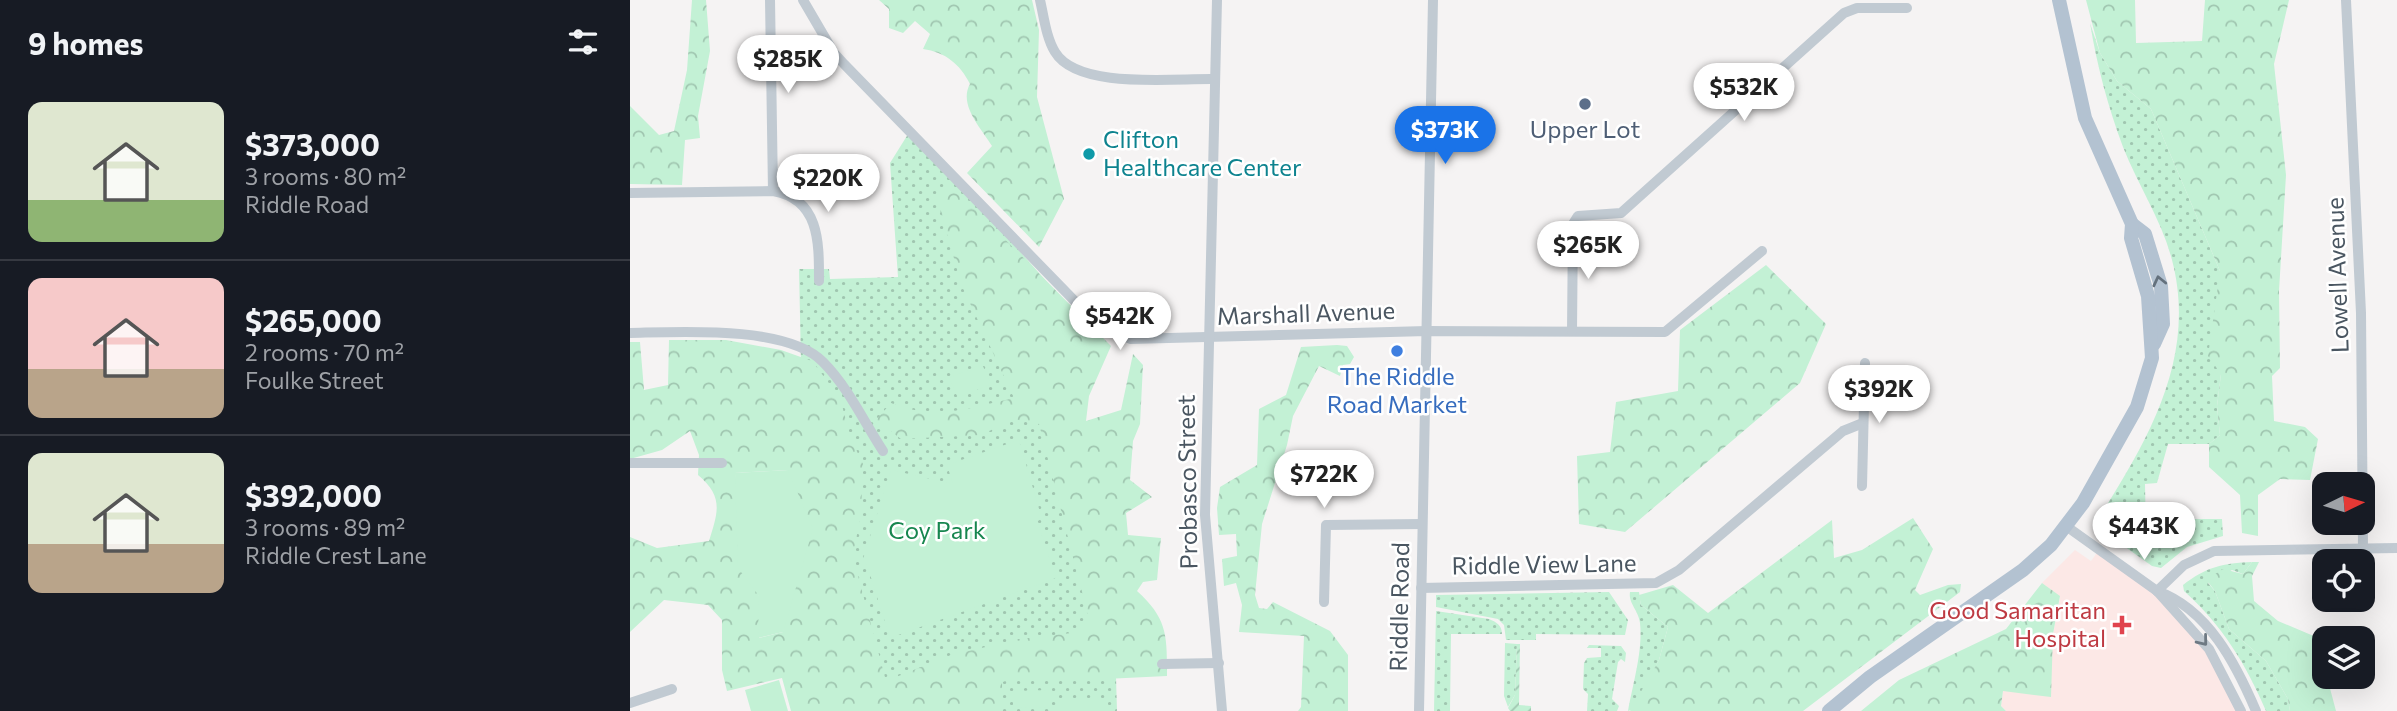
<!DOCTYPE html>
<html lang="en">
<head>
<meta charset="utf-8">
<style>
	:root { --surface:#171b24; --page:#242831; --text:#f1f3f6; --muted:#9ea1a6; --line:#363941; --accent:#1a73e8 }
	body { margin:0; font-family:Commissioner,sans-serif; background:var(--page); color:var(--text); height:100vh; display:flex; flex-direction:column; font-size:26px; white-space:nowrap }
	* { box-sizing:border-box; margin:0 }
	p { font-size:23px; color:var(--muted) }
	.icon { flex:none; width:38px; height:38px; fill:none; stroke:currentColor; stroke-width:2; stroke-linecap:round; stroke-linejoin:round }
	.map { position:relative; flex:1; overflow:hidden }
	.side { display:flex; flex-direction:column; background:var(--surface); width:630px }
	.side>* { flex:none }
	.needle { width:46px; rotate:85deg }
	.tools { position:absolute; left:1682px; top:472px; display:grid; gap:14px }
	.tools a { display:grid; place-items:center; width:63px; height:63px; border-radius:14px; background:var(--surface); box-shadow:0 7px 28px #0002; font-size:35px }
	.price { position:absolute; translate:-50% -60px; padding:0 16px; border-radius:24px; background:#fff; color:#222; font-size:23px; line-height:46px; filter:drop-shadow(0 2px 4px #0008) }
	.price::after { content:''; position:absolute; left:50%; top:42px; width:21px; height:16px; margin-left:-10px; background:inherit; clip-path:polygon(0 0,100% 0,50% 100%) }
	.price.current { background:var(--accent); color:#fff }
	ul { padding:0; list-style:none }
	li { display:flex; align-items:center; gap:21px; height:175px; padding:0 28px }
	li+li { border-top:2px solid var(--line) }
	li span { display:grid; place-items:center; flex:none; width:196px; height:140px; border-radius:14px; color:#555 }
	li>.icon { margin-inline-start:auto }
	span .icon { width:84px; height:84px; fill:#fffc; stroke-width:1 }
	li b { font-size:30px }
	h2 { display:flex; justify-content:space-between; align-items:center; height:84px; padding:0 28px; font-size:30px }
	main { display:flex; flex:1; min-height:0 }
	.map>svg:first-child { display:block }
</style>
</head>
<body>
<main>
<section class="side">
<h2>9 homes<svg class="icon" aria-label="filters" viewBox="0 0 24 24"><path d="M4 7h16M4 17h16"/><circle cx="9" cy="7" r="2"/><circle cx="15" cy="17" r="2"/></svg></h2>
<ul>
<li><span style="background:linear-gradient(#dfe7d0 70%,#8fb573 0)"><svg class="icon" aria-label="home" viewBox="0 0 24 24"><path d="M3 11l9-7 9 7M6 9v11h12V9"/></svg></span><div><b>$373,000</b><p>3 rooms · 80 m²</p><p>Riddle Road</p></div></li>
<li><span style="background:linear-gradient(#f6c9c9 65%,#b9a48a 0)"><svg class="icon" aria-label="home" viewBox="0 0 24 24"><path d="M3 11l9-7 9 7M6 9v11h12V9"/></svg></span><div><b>$265,000</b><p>2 rooms · 70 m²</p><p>Foulke Street</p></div></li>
<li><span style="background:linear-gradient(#dfe7d0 65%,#b9a48a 0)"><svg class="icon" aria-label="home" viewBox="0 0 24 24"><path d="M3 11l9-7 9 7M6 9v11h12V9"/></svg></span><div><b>$392,000</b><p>3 rooms · 89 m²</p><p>Riddle Crest Lane</p></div></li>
</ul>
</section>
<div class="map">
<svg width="1767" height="711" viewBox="0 0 1767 711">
	<defs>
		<pattern id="grass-dots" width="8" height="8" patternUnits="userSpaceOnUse" patternTransform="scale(1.75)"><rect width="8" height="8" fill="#c3f1d5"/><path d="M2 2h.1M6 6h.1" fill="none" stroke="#a0c6b0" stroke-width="1.8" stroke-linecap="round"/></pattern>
		<pattern id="forest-crowns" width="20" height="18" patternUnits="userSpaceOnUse" patternTransform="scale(1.75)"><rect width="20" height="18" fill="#c3f1d5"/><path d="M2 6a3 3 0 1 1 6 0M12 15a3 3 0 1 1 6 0" fill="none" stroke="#a0c6b0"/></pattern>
		<pattern id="garden-furrows" width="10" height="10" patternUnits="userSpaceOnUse" patternTransform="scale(1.75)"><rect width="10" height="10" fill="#c3f1d5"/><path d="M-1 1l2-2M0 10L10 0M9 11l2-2" fill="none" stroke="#a0c6b0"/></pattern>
	</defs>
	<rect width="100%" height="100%" fill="#f5f3f3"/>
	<path fill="#fce8e6" d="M1445,550L1461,561L1469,550L1527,591L1566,632L1611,711H1376L1371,706L1373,691L1423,634L1430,597L1412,583Z"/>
	<g fill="url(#grass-dots)">
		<path d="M1460,23L1470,53L1487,81L1521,109L1590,271L1591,374L1587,406L1590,435L1579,444H1538L1527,483L1515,484L1516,536H1476L1465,524C1516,443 1568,359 1542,260C1532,221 1508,185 1493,147C1478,107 1467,66 1460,23Z"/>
		<path d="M280,131C346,199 406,272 471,341L449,421L482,540L487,711H227L173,459L169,269H199L200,279L268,277L260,163Z"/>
		<path d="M1560,515L1561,519H1592L1593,536L1557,547L1531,568L1522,566L1484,539L1518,538V517L1550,521L1551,516Z"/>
		<path d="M1622,562L1613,574L1602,570L1578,583L1585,591L1599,629L1636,661L1658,699L1660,711H1636C1616,664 1592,625 1554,591L1553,585C1576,567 1593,563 1622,562Z"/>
		<path d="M979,592L998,620L995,635L906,634V640H876L874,625L868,619L806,607V595Z"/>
		<path d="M1000,592H1009L1011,605L1038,627L1029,660L1004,709L998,711C1003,683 1013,651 1010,623C1009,611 998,603 1000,592Z"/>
		<path d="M806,611L859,619C866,622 872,625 872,634H821L820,711H804Z"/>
		<path d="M875,643L887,644L885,695L878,707L874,696Z"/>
		<path d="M959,645L991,646L996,653L995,662L991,659L988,662L982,699L989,706L987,711H957L958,694L953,689L954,663L957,658L971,657V648H957Z"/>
	</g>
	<g fill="url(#forest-crowns)" fill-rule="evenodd">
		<path d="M62,0H76L80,51L68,116L70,138L55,140L52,185L0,184V106L29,135L44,131L57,70Z"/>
		<path d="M249,0H402L409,30L407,97L434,199L409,247L337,173L362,146C352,129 328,105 340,84C330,64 315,52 293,49L300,34L285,21L273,33L259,28V9Z"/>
		<path d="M1456,0H1505L1506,43L1572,41L1575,0H1659L1644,64L1656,175L1649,291L1650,368L1642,376L1644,421L1675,427L1688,439L1680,480L1650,479L1628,495V536L1612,533L1610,495L1579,467V444L1590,435L1587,406L1591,374L1578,356L1590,271L1521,109L1487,81L1470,53Z"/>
		<path d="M322,186L481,346L459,396L456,421L491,410L503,354L513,365L510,424L503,441L500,480L522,497L496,513L498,535L531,538L527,580L513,582L507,591C538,619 537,636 537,676L475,679L391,677L372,682V711H161L152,678L97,691L92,670V620L78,605L34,600L0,632V537L27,548L79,541C88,512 94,497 68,475L69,455L60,431L32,450L0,459V342H10L14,390L38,385L39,340H96L151,350L182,361L210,398L221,439L233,464L231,512L223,557L256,681L321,655L390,639L450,632L459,620L409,424L384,419L351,435L271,439L246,420L261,403C306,421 339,408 384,398L332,286L306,196ZM158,470L153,632L129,638V596L105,473Z"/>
		<path d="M1136,265L1196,324L1170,383L995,532L949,524L947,456L980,452L986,402L1048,391L1050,330Z"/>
		<path d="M707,345L717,346L724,357L720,364L713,365L710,376L689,366L663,416L657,445L632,524L625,595L629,608L637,609L643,602L700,631L718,655V711H668L671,707L674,636L609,632L612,605L606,583L594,586L592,559L607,556L606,534L589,535L587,508L590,487L627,465L629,409L656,395L671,347Z"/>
		<path d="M1283,518L1303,549L1285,590L1290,595L1318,585L1331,584L1330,592L1173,711H1000L1029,660L1038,627L1011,605L1009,595L1043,585L1078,613L1202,520L1204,558L1232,550Z"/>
		<path d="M1622,562H1629L1622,576L1624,601L1648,621L1686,637L1694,677H1697L1706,711H1660L1658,699L1636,661L1599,629L1585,591L1578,582L1582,576L1593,569L1613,574Z"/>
		<path d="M1412,583L1430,596L1423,634L1421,697L1373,691L1371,706L1376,711H1231L1269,680L1376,629Z"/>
	</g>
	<path fill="url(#garden-furrows)" d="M887,644H890L889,705L901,706V711H880L878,708L885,695Z"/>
	<g fill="#c3f1d5">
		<path d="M352,364L361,384L328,398L319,378Z"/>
		<path d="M389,440L412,519L407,521L426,578L260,638L237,565L232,562L261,470L323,484L317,465Z"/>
		<path d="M158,470L183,529L153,632L128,638L129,596L108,568L105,473Z"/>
		<path d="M149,680L158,711H121L115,690Z"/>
		<path d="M420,690V707L383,708V691Z"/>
		<rect x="428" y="701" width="50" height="10"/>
	</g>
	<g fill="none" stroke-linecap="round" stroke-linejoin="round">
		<g stroke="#c1cad2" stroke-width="10">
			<path d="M140,0L143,191"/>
			<path d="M173,0L204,53L214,64L469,326L501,339L797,331L1035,332L1132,251"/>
			<path d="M410,0C414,17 416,37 425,52C448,90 544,78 585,79"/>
			<path d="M587,0L575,515L592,711"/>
			<path d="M1716,0L1731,313L1733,549"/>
			<path d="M0,193L143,191C190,199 189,243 189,281"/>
			<path d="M942,331L943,224L948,216L991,213L1214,13L1227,8H1277"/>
			<path d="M0,333C49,332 157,325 193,362C218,387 234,422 253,451"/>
			<path d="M0,463H92"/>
			<path d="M1232,486L1235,363"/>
			<path d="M1436,526L1527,591C1578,609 1606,664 1626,711"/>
			<path d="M791,588L1026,583L1049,570L1213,431L1233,423"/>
			<path d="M1527,591L1554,565L1584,551L1767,548"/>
			<path d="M1527,591L1579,649L1611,711"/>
			<path d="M694,602L696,525L792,524"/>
			<path d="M532,664L589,663"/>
			<path d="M0,703L42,689"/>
			<path d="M789,711L803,0"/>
		</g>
		<g stroke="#b3c2d1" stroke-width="14">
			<path d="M1502,224L1515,234L1531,286L1533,324L1524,344"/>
			<path d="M1199,711L1240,677L1393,570L1421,545L1453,503L1507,407L1522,358L1518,296L1501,238L1502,224L1455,118L1429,0"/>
		</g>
	</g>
	<defs><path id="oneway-chevron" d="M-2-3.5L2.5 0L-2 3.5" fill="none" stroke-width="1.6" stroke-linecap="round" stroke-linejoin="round" transform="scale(1.75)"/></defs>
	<use stroke="#64717d" href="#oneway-chevron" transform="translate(1529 281) rotate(-103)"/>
	<use stroke="#6e7983" href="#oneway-chevron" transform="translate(1573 641) rotate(51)"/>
	<circle fill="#5c6f8a" stroke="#fff" stroke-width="2.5" cx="955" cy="104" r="7"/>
	<circle fill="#0f9aa8" stroke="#fff" stroke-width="2.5" cx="459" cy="154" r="7"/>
	<circle fill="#3f7fe0" stroke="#fff" stroke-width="2.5" cx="767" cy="351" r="7"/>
	<path fill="#e0444e" stroke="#fff" stroke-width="2.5" d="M1488.5 614.5h7v7h7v7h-7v7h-7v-7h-7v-7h7z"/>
	<g text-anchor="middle" stroke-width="5" stroke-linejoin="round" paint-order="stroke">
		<g font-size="24" fill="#4e5e75" stroke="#fff">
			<text x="955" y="138">Upper Lot</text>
		</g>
		<g font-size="24" fill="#0d838f" stroke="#fff" text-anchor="start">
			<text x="473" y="148">Clifton<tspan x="473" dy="28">Healthcare Center</tspan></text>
		</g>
		<g font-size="24" fill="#4a5661" stroke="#fff">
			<text transform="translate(1708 275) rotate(-92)" y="8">Lowell Avenue</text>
			<text transform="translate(676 314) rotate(-2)" y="8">Marshall Avenue</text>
			<text transform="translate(558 482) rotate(-91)" y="8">Probasco Street</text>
			<text transform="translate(914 565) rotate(-1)" y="8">Riddle View Lane</text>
			<text transform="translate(770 607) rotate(-89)" y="8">Riddle Road</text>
		</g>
		<g font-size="24" fill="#366cbe" stroke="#fff">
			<text x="767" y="385">The Riddle<tspan x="767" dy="28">Road Market</tspan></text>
		</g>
		<g font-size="24" fill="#17864f" stroke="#fff">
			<text x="307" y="539">Coy Park</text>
		</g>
		<g font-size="24" fill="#be3a42" stroke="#fff" text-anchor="end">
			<text x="1476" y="619">Good Samaritan<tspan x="1476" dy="28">Hospital</tspan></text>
		</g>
	</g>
</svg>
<div class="tools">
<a><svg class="needle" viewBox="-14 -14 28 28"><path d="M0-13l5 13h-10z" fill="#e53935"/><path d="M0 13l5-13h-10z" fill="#9ea1a6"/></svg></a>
<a><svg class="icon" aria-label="locate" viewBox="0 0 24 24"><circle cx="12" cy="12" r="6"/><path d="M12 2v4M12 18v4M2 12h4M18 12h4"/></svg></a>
<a><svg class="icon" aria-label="layers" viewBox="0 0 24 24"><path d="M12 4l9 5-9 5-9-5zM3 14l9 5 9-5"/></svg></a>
</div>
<b class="price" style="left:158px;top:95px">$285K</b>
<b class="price" style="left:1114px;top:123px">$532K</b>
<b class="price current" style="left:815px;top:166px">$373K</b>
<b class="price" style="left:198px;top:214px">$220K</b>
<b class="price" style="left:958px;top:281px">$265K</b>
<b class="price" style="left:490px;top:352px">$542K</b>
<b class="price" style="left:1249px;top:425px">$392K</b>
<b class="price" style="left:694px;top:510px">$722K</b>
<b class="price" style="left:1514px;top:562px">$443K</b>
</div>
</main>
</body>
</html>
